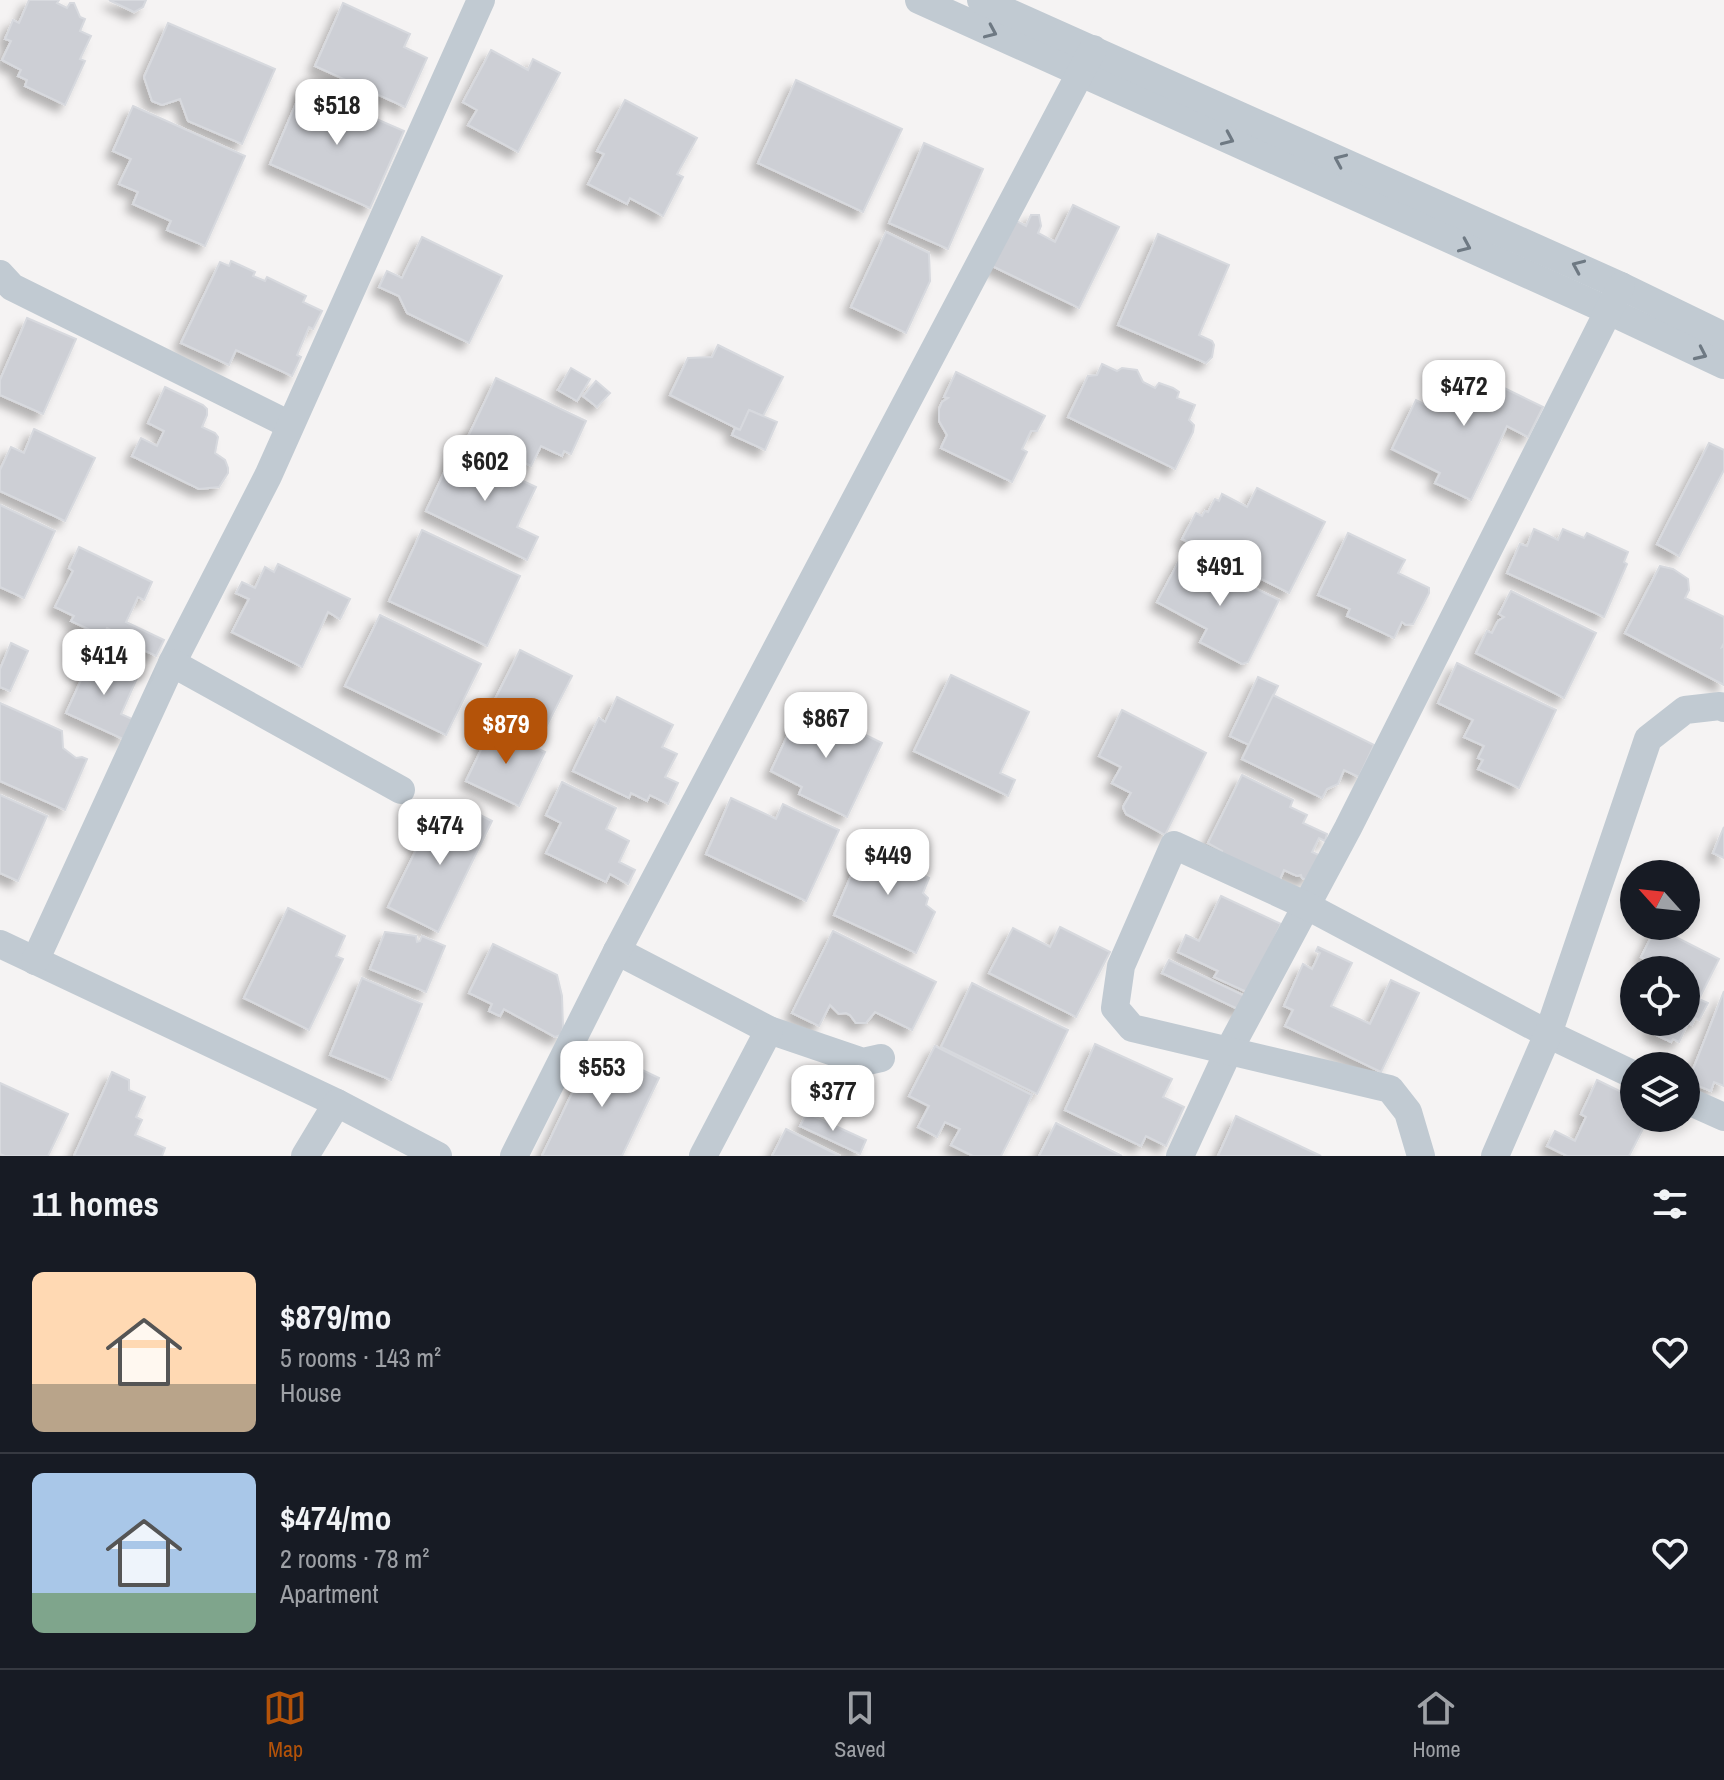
<!DOCTYPE html>
<html lang="en">
<head>
<meta charset="utf-8">
<style>
	:root { --surface:#171b24; --page:#242831; --text:#f1f3f6; --muted:#9ea1a6; --line:#363941; --accent:#b45309 }
	body { margin:0; font-family:"Archivo Narrow",sans-serif; background:var(--page); color:var(--text); height:100vh; display:flex; flex-direction:column; font-size:30px; white-space:nowrap }
	* { box-sizing:border-box; margin:0 }
	p { font-size:26px; color:var(--muted) }
	.icon { flex:none; width:44px; height:44px; fill:none; stroke:currentColor; stroke-width:2; stroke-linecap:round; stroke-linejoin:round }
	.map { position:relative; height:1156px; overflow:hidden }
	.sheet { display:flex; flex-direction:column; background:var(--surface); flex:1 }
	.sheet>* { flex:none }
	.needle { width:52px; rotate:297deg }
	.buttons { position:absolute; left:1620px; top:860px; display:grid; gap:16px }
	.buttons a { display:grid; place-items:center; width:80px; height:80px; border-radius:50%; background:var(--surface); box-shadow:0 4px 12px #0003; font-size:40px }
	.price { position:absolute; translate:-50% -68px; padding:0 18px; border-radius:16px; background:#fff; color:#222; font-size:26px; line-height:52px; filter:drop-shadow(0 2px 4px #0008) }
	.price::after { content:''; position:absolute; left:50%; top:48px; width:24px; height:18px; margin-left:-12px; background:inherit; clip-path:polygon(0 0,100% 0,50% 100%) }
	.price.on { background:var(--accent); color:#fff }
	ul { padding:0; list-style:none }
	li { display:flex; align-items:center; gap:24px; height:200px; padding:0 32px }
	li+li { border-top:2px solid var(--line) }
	li span { display:grid; place-items:center; flex:none; width:224px; height:160px; border-radius:12px; color:#555 }
	li>.icon { margin-inline-start:auto }
	span .icon { width:96px; height:96px; fill:#fffc; stroke-width:1 }
	li b { font-size:34px }
	h2 { display:flex; justify-content:space-between; align-items:center; height:96px; padding:0 32px; font-size:34px }
	.tabs { display:flex; justify-content:space-around; align-items:center; height:112px; border-top:2px solid var(--line); background:var(--surface); font-size:22px; color:var(--muted) }
	.tabs a { display:grid; justify-items:center; gap:4px }
	.tabs .on { color:var(--accent) }
	.map>svg:first-child { display:block }
</style>
</head>
<body>
<div class="map">
<svg width="1724" height="1156" viewBox="0 0 1724 1156">
	<defs>
		<filter id="shadow"><feDropShadow dx="-7" dy="7" stdDeviation="4" flood-color="#0004"/></filter>
	</defs>
	<rect width="100%" height="100%" fill="#f5f3f3"/>
	<g fill="#cdcfd5" stroke="#d7d9de" stroke-width="2" filter="url(#shadow)">
		<path d="M29,0H59L57,3L67,8L70,3H74L80,17L85,19L80,31L91,36L80,59L85,61L65,105L25,86L27,80L18,76L21,70L2,60L11,41L5,39L13,20L19,23Z"/>
		<path d="M109,0H146L143,7L134,12Z"/>
		<path d="M343,3L410,34L404,47L427,58L405,107L315,66Z"/>
		<path d="M168,23L275,69L242,144L188,121L180,99L162,105L152,101L144,77Z"/>
		<path d="M491,50L528,70L533,59L560,73L518,152L468,125L477,110L463,102Z"/>
		<path d="M796,80L902,129L863,212L758,163Z"/>
		<path d="M303,87L404,131L370,208L270,164Z"/>
		<path d="M625,100L697,138L677,174L683,177L663,216L630,198L627,204L588,184L604,154L597,151Z"/>
		<path d="M133,106L245,156L205,246L167,230L171,221L133,204L138,192L119,184L131,159L113,151Z"/>
		<path d="M924,143L983,169L948,249L889,223Z"/>
		<path d="M1073,205L1119,227L1079,308L990,265L1013,219L1026,226L1031,215H1039L1041,226L1038,233L1055,242Z"/>
		<path d="M886,232L929,253L930,281L906,333L851,307Z"/>
		<path d="M1158,234L1229,265L1199,335L1212,341L1214,345L1212,357L1206,363L1118,325Z"/>
		<path d="M422,237L502,276L469,343L407,313L399,296L379,287L387,271L402,278Z"/>
		<path d="M231,261L255,272L253,276L265,281L267,277L306,296L303,302L322,311L313,329L309,327L297,355L301,357L292,376L236,350L229,365L181,343L220,262L229,266Z"/>
		<path d="M27,318L76,339L43,414L0,395V380Z"/>
		<path d="M718,345L783,377L763,416L749,410L740,430L670,395L688,358L712,357Z"/>
		<path d="M1451,362L1543,407L1528,437L1507,426L1471,500L1435,483L1440,473L1392,449L1416,400L1430,407Z"/>
		<path d="M1102,364L1117,371L1122,368L1137,370L1143,382L1155,388L1159,383L1173,388L1179,392L1177,398L1195,405L1189,420L1194,425L1193,432L1175,469L1068,417L1088,376L1097,375Z"/>
		<path d="M571,368L590,379L577,401L558,390Z"/>
		<path d="M956,372L1045,416L1037,431H1031L1022,449L1027,452L1012,482L941,448L947,435L939,421V409L942,402L948,398L944,397Z"/>
		<path d="M496,378L586,421L571,454L564,451L562,456L541,446L531,466L509,455L506,460L466,441Z"/>
		<path d="M596,381L610,393L597,407L583,396Z"/>
		<path d="M165,387L203,405L207,409V415L202,427L215,433L218,437L215,453L225,460L228,468V473L219,487L199,489L132,456L141,438L157,446L164,431L148,423Z"/>
		<path d="M749,410L777,422L765,450L732,435L735,428L740,430Z"/>
		<path d="M34,429L95,458L65,521L0,491V470L11,447L24,453Z"/>
		<path d="M1709,443L1724,450V470L1679,556L1657,544Z"/>
		<path d="M455,449L536,487L517,527L538,537L527,560L426,511Z"/>
		<path d="M1257,488L1325,522L1289,593L1182,539L1196,513L1202,516L1205,511L1208,512L1215,499L1219,501L1222,494L1247,507Z"/>
		<path d="M0,505L55,531L24,598L0,587Z"/>
		<path d="M1534,529L1558,540L1563,529L1584,538L1587,533L1628,552L1624,562L1627,564L1604,617L1507,573L1520,544L1527,546Z"/>
		<path d="M422,530L520,576L487,646L389,601Z"/>
		<path d="M1348,533L1405,560L1398,573L1429,588V593L1413,624L1406,625L1402,622L1394,638L1347,616L1350,609L1318,595Z"/>
		<path d="M79,547L152,582L144,600L138,597L126,622L164,640L156,656L131,644L132,640L107,628L103,636L71,621L74,616L55,607L73,571L69,568Z"/>
		<path d="M1181,557L1215,575L1218,570L1222,569L1226,574L1279,600L1248,662L1242,664L1200,642L1207,629L1157,602Z"/>
		<path d="M278,564L350,599L340,619L328,612L302,667L232,632L249,599L236,593L242,582L255,588L265,567L274,572Z"/>
		<path d="M1660,566L1673,569L1688,579L1689,590L1685,598L1724,617V643L1722,647L1724,646V685L1625,633Z"/>
		<path d="M1511,591L1596,633L1564,698L1476,653L1487,631L1492,633L1498,621L1504,617L1499,614Z"/>
		<path d="M380,615L481,664L446,735L345,686Z"/>
		<path d="M11,643L28,651L10,691L0,687V669Z"/>
		<path d="M520,650L572,676L541,737L489,711Z"/>
		<path d="M92,656L138,676L121,714L132,719L123,739L66,713Z"/>
		<path d="M1457,663L1556,710L1519,788L1478,769L1483,760L1478,758L1484,746L1464,737L1473,720L1438,703Z"/>
		<path d="M951,675L1029,712L1000,773L1015,780L1008,796L914,751Z"/>
		<path d="M1258,677L1278,686L1249,745L1230,736Z"/>
		<path d="M1273,695L1374,745L1359,777L1344,770L1338,784L1327,789L1322,798L1242,759Z"/>
		<path d="M617,697L673,725L662,747L677,754L665,777L678,783L668,804L650,795L647,801L631,793L629,798L573,771L599,718L605,722Z"/>
		<path d="M0,703L62,731L63,748L76,758L82,757L87,759L65,810L0,781Z"/>
		<path d="M802,704L882,743L847,817L799,794L802,787L771,771Z"/>
		<path d="M1122,710L1206,753L1165,835L1126,814L1123,807L1131,793L1112,783L1121,767L1099,756Z"/>
		<path d="M492,727L545,752L519,806L466,781Z"/>
		<path d="M1242,775L1293,800L1290,807L1307,815L1303,823L1327,834L1325,841L1319,838L1312,852L1321,856L1306,880L1302,878L1301,875L1297,876L1284,870L1277,886L1219,857L1222,851L1208,843Z"/>
		<path d="M562,782L616,808L606,829L629,841L619,862L635,870L628,884L610,874L606,882L546,853L561,823L546,815Z"/>
		<path d="M0,795L47,816L18,881L0,873Z"/>
		<path d="M731,798L776,819L783,804L839,830L806,901L706,854Z"/>
		<path d="M437,807L460,818L465,807L492,821L438,932L388,907Z"/>
		<path d="M1724,827V858L1713,853Z"/>
		<path d="M867,839L927,866L923,875L929,878L923,893L928,898L926,905L935,912L916,953L834,915Z"/>
		<path d="M1221,896L1281,924L1249,993L1214,977L1218,971L1178,952L1186,935L1199,941Z"/>
		<path d="M288,908L345,936L336,956L343,959L309,1030L244,998Z"/>
		<path d="M1060,927L1110,952L1076,1017L989,973L1013,928L1050,947Z"/>
		<path d="M1656,927L1719,959L1699,999L1708,1003L1699,1020L1695,1018L1692,1025L1688,1023L1679,1042L1673,1039L1671,1042L1652,1033L1653,1025L1646,1022H1686V970H1646L1650,962L1641,957Z"/>
		<path d="M833,931L936,982L912,1030L875,1012L866,1023H856L850,1015L846,1013L839,1014L830,1005L819,1026L792,1013Z"/>
		<path d="M385,932L416,936L417,942L420,941L422,936L445,946L426,992L370,969Z"/>
		<path d="M493,944L557,975L562,996L563,1028L561,1035L555,1037L504,1009L500,1016L489,1011L492,1004L469,993Z"/>
		<path d="M1318,947L1352,963L1331,1006L1370,1024L1391,980L1419,993L1381,1072L1285,1026L1293,1010L1284,1006L1303,964L1312,969L1320,953L1316,951Z"/>
		<path d="M1169,960L1249,998L1242,1011L1162,973Z"/>
		<path d="M362,978L422,1004L391,1080L330,1055Z"/>
		<path d="M972,983L1068,1030L1037,1094L941,1047Z"/>
		<path d="M1724,991V1086L1714,1082L1711,1091L1688,1082Z"/>
		<path d="M1095,1044L1172,1079L1163,1097L1184,1107L1166,1146L1146,1136L1141,1146L1065,1110Z"/>
		<path d="M935,1046L1032,1095L1001,1156H973L951,1145L960,1129L945,1122L937,1137L918,1127L929,1106L909,1096Z"/>
		<path d="M594,1047L659,1078L622,1156H542Z"/>
		<path d="M112,1072L129,1080V1090L145,1097L136,1117L142,1120L135,1135L165,1148L162,1156H74Z"/>
		<path d="M1597,1080L1634,1098L1628,1114L1646,1123L1629,1156H1567L1547,1146L1555,1131L1575,1141L1586,1117L1581,1114Z"/>
		<path d="M0,1083L68,1114L48,1156H5L0,1154Z"/>
		<path d="M807,1113L866,1140L860,1154L800,1126Z"/>
		<path d="M1236,1116L1321,1156H1218Z"/>
		<path d="M1056,1123L1122,1156H1039Z"/>
		<path d="M786,1129L840,1156H772Z"/>
	</g>
	<g fill="none" stroke-linecap="round" stroke-linejoin="round">
		<g stroke="#c1cad2" stroke-width="28">
			<path d="M919,0L1609,311L1724,365"/>
			<path d="M981,0L1621,286L1724,336"/>
			<path d="M0,274L12,287L290,425"/>
			<path d="M172,663L268,476L481,0"/>
			<path d="M0,944L337,1103L438,1156"/>
			<path d="M617,951L769,1030L863,1062L881,1058"/>
			<path d="M35,961L172,663L401,790"/>
			<path d="M1686,1100L1724,1117"/>
			<path d="M305,1156L337,1103"/>
			<path d="M514,1156L617,951L1093,49"/>
			<path d="M703,1156L769,1030"/>
			<path d="M1180,1156L1229,1050L1348,828L1621,286"/>
			<path d="M1421,1156L1408,1112L1390,1089L1132,1028L1115,1008L1121,966L1174,845L1307,906L1548,1034L1634,1075"/>
			<path d="M1495,1156L1548,1034L1648,739L1685,710L1720,706L1724,708"/>
		</g>
	</g>
	<defs><path id="oneway-chevron" d="M-2-3.5L2.5 0L-2 3.5" fill="none" stroke-width="1.6" stroke-linecap="round" stroke-linejoin="round" transform="scale(2)"/></defs>
	<g stroke="#6e7983">
		<use href="#oneway-chevron" transform="translate(991 32) rotate(24)"/>
		<use href="#oneway-chevron" transform="translate(1228 139) rotate(24)"/>
		<use href="#oneway-chevron" transform="translate(1340 160) rotate(-156)"/>
		<use href="#oneway-chevron" transform="translate(1465 246) rotate(24)"/>
		<use href="#oneway-chevron" transform="translate(1578 266) rotate(-156)"/>
		<use href="#oneway-chevron" transform="translate(1701 354) rotate(25)"/>
	</g>
</svg>
<div class="buttons">
<a><svg class="needle" viewBox="-14 -14 28 28"><path d="M0-13l5 13h-10z" fill="#e53935"/><path d="M0 13l5-13h-10z" fill="#9ea1a6"/></svg></a>
<a><svg class="icon" aria-label="locate" viewBox="0 0 24 24"><circle cx="12" cy="12" r="6"/><path d="M12 2v4M12 18v4M2 12h4M18 12h4"/></svg></a>
<a><svg class="icon" aria-label="layers" viewBox="0 0 24 24"><path d="M12 4l9 5-9 5-9-5zM3 14l9 5 9-5"/></svg></a>
</div>
<b class="price" style="left:337px;top:147px">$518</b>
<b class="price" style="left:1464px;top:428px">$472</b>
<b class="price" style="left:485px;top:503px">$602</b>
<b class="price" style="left:1220px;top:608px">$491</b>
<b class="price" style="left:104px;top:697px">$414</b>
<b class="price" style="left:826px;top:760px">$867</b>
<b class="price on" style="left:506px;top:766px">$879</b>
<b class="price" style="left:440px;top:867px">$474</b>
<b class="price" style="left:888px;top:897px">$449</b>
<b class="price" style="left:602px;top:1109px">$553</b>
<b class="price" style="left:833px;top:1133px">$377</b>
</div>
<section class="sheet">
<h2>11 homes<svg class="icon" aria-label="filters" viewBox="0 0 24 24"><path d="M4 7h16M4 17h16"/><circle cx="9" cy="7" r="2"/><circle cx="15" cy="17" r="2"/></svg></h2>
<ul>
<li><span style="background:linear-gradient(#ffd9b3 70%,#b9a48a 0)"><svg class="icon" aria-label="home" viewBox="0 0 24 24"><path d="M3 11l9-7 9 7M6 9v11h12V9"/></svg></span><div><b>$879/mo</b><p>5 rooms · 143 m²</p><p>House</p></div><svg class="icon" aria-label="heart" viewBox="0 0 24 24"><path d="M12 20l-8-8c-3-5 5-10 8-4 3-6 11-1 8 4z"/></svg></li>
<li><span style="background:linear-gradient(#a9c7e8 75%,#7fa58c 0)"><svg class="icon" aria-label="home" viewBox="0 0 24 24"><path d="M3 11l9-7 9 7M6 9v11h12V9"/></svg></span><div><b>$474/mo</b><p>2 rooms · 78 m²</p><p>Apartment</p></div><svg class="icon" aria-label="heart" viewBox="0 0 24 24"><path d="M12 20l-8-8c-3-5 5-10 8-4 3-6 11-1 8 4z"/></svg></li>
</ul>
</section>
<nav class="tabs">
<a class="on"><svg class="icon" aria-label="map" viewBox="0 0 24 24"><path d="M3 6l6-2 6 2 6-2v14l-6 2-6-2-6 2zM9 4v14M15 6v14"/></svg>Map</a>
<a><svg class="icon" aria-label="saved" viewBox="0 0 24 24"><path d="M7 4h10v16l-5-4-5 4z"/></svg>Saved</a>
<a><svg class="icon" aria-label="home" viewBox="0 0 24 24"><path d="M3 11l9-7 9 7M6 9v11h12V9"/></svg>Home</a>
</nav>
</body>
</html>
